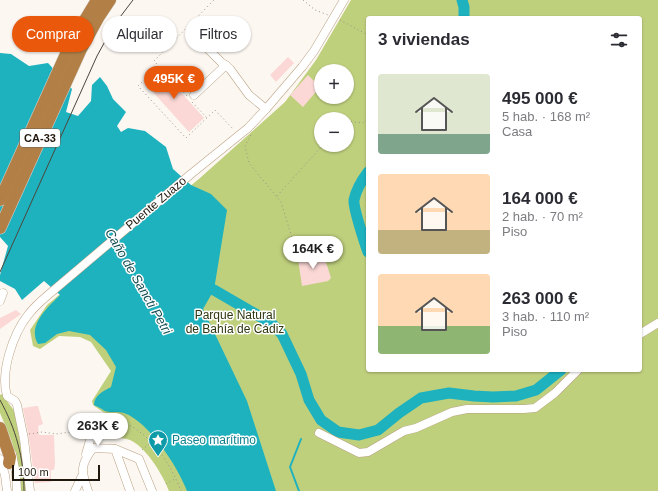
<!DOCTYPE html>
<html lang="es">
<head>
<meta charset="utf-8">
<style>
	:root { --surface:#fff; --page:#f2f2f3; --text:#2b2b33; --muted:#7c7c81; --accent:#ea580c }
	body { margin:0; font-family:Arial,sans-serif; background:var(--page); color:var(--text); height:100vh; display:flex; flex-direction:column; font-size:15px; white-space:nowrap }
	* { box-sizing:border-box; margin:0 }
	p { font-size:13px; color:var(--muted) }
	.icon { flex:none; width:22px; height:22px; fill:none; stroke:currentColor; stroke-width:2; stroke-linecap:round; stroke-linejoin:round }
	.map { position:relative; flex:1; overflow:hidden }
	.sheet { position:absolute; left:366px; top:16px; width:276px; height:356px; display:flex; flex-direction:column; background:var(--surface); border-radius:4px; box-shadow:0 1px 3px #0004 }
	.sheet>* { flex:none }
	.guide { position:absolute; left:12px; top:16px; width:294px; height:36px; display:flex; gap:8px }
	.tools { position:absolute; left:314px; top:64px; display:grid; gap:8px }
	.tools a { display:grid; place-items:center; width:40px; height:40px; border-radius:50%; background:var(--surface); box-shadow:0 1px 3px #0004; font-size:20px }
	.scale { position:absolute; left:12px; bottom:10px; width:88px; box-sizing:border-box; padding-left:4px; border:2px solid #21180d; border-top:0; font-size:11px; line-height:14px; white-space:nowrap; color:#21180d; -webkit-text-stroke:3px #fff; paint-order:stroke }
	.price { position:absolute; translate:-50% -34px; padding:0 9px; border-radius:14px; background:#fff; color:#222; font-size:13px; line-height:26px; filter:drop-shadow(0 1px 2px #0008) }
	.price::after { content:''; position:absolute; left:50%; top:24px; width:12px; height:9px; margin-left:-6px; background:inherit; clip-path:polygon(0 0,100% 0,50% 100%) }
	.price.active { background:var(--accent); color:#fff }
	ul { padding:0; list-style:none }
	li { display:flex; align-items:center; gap:12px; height:100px; padding:0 12px }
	li span { display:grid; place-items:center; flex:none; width:112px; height:80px; border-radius:4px; color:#555 }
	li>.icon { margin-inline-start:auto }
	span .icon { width:48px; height:48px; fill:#fffc; stroke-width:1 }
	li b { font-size:17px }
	h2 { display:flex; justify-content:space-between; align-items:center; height:48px; padding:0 12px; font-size:17px }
	.chip { padding:0 14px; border-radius:18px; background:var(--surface); box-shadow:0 1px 3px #0004; font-size:14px; line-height:36px }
	.chip.active { background:var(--accent); color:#fff }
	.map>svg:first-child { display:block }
</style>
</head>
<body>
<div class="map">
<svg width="658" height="491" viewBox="0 0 658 491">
	<rect width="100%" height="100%" fill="#fcf7f1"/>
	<g fill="#bfd07d" fill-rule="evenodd">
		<path d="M351,0H658V491H169C163,475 147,449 132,441C125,437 112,439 109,432C106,428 109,418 110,414L103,412L93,405L92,401L111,371L91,342L80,337L59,336L40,349L33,346L30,330L47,305L200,178L285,102L316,60ZM368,18H640V370H368ZM321,71H347V97H321ZM321,119H347V145H321Z"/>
		<path d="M2,394L15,412L28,491H19L16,461L12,442L0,413V395Z"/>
	</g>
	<path fill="#1eb2bf" d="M0,53L11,54L29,66L48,63L72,89L66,112L78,116L91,101L92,85L100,77L107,86L113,99L126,112L117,126L121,132L128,128L145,131L166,147L173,169L191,185L211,194L227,210L214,290L203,309L247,401L276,491H187C178,467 149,422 124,413C118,411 111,413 105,411C102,409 98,407 94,405C94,395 104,391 111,387L116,367L106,350L90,335L69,331L57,334L45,343L38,344C27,326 47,308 60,295L44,281L22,300L15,289L0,281V275L8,246L0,237Z"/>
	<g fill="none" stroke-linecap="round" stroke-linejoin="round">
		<path stroke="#1eb2bf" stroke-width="2" d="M299,491L290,467L301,439"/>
		<g stroke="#1eb2bf" stroke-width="11">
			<path d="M462,0L464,7V18"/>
			<path d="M368,172C362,180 356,190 354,200C353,207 365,244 368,252"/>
			<path d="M214,290L271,323L282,334L301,374L309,400L321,420L338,432L359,435L378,430L399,413L421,398L449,393L474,396L493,397L516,396L536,390L561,370"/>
		</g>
	</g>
	<g fill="#fbd8d6">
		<path d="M288,57L294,63L276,82L270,75Z"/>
		<path d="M159,68L204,118L189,132L144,82Z"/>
		<path d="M308,75L320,87L303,107L290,95Z"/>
		<path d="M306,250L319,259L326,262L331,278L328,281L302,286L298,259Z"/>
		<path d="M16,310L21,314L0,329V318Z"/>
		<path d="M36,406H38L43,424L38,426L39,435H54L55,464L54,470H51V482L35,483L29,438L23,408Z"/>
	</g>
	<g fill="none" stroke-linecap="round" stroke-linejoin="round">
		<g stroke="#baa285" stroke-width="9">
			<g id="minor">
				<path d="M200,41L221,62L230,69L249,95L266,109"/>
				<path d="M194,95L226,65"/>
				<path d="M0,301L3,293"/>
				<path d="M640,334L658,323"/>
				<path d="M319,433L359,453L368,452L404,431L416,428L452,412L467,409H524L535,408L555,393L578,370"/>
				<path d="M115,449L130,491"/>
				<path d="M12,454L16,473L17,491"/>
				<path d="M86,454L93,430"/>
				<path d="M0,459L5,475L7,491"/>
				<path d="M30,491L24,439L17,405L15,401L7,396C0,372 13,334 28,315C34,307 41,301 48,295L191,174L248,128L266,109L302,67L314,51L344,0"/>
				<path d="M75,491L82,476"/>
				<path d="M88,491C81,471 80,465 93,448L115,449L139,459L152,491"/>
			</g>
		</g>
		<g stroke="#d7d5d3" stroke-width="13">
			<g id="highway">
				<path d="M0,200L71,43L97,0"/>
				<path d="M0,228L81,49L98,18L110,0"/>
				<path d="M0,428L10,457L9,463"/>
			</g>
		</g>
		<g stroke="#99928a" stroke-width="1" stroke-dasharray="1 3" stroke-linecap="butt">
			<path d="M303,0L315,10L328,15"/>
			<path d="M340,20L368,35"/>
			<path d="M159,66L138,86L186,138L215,110L234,130"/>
			<path d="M187,96L154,61L214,0"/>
			<path d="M192,102L207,118"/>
			<path d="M347,121L363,123L368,118"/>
			<path d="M251,135L245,146L249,163L281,202L297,254"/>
			<path d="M277,196L323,145"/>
			<path d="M98,426L109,418C144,424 169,459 181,491"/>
			<path d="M29,434L42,432L56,434L86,430"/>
			<path d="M142,450L150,443"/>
			<path d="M166,484L175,479"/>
		</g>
		<use href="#minor" stroke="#fff" stroke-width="8"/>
		<use href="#highway" stroke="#b28047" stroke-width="12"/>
		<g stroke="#4d453b" stroke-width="1">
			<path d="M0,272L97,56L114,25L133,0"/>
			<path d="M0,400C16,429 24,458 24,491"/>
		</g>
	</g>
	<defs>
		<g id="sight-pin" transform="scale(1)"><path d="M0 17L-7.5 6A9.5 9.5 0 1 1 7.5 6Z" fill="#0f9aa8" stroke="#fff"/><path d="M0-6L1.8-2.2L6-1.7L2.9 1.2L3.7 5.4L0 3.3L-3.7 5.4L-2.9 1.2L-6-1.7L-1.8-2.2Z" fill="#fff"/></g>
	</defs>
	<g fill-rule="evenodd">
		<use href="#sight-pin" x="158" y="440"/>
	</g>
	<g text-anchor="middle" stroke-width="3" stroke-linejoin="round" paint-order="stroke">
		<rect fill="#fff" stroke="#645d56" stroke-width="1" x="20" y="129" width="40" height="18" rx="3"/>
		<g font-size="11" font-weight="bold" fill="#21180d">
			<text x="40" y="142">CA-33</text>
		</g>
		<g font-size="12" fill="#21180d" stroke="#fff">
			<text transform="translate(156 203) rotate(-40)" y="4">Puente Zuazo</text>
		</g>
		<g font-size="12" fill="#2f3610" stroke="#fff">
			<text x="235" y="319">Parque Natural<tspan x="235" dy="14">de Bahía de Cádiz</tspan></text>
		</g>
		<g font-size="12" fill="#0d838f" stroke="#fff" text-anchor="start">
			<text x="172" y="444">Paseo marítimo</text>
		</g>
		<g font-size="13" font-style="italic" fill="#154e54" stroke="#fff">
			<text transform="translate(139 281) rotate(60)" y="5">Caño de Sancti Petri</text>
		</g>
	</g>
</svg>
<div class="tools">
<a>+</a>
<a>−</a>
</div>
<div class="scale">100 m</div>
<b class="price active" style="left:174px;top:100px">495K €</b>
<b class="price" style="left:313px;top:270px">164K €</b>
<b class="price" style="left:98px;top:447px">263K €</b>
<div class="guide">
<a class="chip active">Comprar</a>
<a class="chip">Alquilar</a>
<a class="chip">Filtros</a>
</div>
<section class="sheet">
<h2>3 viviendas<svg class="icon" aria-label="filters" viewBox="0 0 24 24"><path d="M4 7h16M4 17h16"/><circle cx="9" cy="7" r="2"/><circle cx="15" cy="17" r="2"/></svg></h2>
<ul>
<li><span style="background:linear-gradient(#dfe7d0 75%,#7fa58c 0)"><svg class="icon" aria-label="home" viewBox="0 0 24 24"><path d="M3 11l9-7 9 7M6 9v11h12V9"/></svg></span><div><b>495 000 €</b><p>5 hab. · 168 m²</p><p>Casa</p></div></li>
<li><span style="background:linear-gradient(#ffd9b3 70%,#c2b280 0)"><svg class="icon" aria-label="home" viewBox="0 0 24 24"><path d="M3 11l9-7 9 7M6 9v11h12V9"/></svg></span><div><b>164 000 €</b><p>2 hab. · 70 m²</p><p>Piso</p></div></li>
<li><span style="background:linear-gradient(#ffd9b3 65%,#8fb573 0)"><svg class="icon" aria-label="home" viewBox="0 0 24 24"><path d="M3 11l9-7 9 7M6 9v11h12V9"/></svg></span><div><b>263 000 €</b><p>3 hab. · 110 m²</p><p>Piso</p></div></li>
</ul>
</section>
</div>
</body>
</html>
